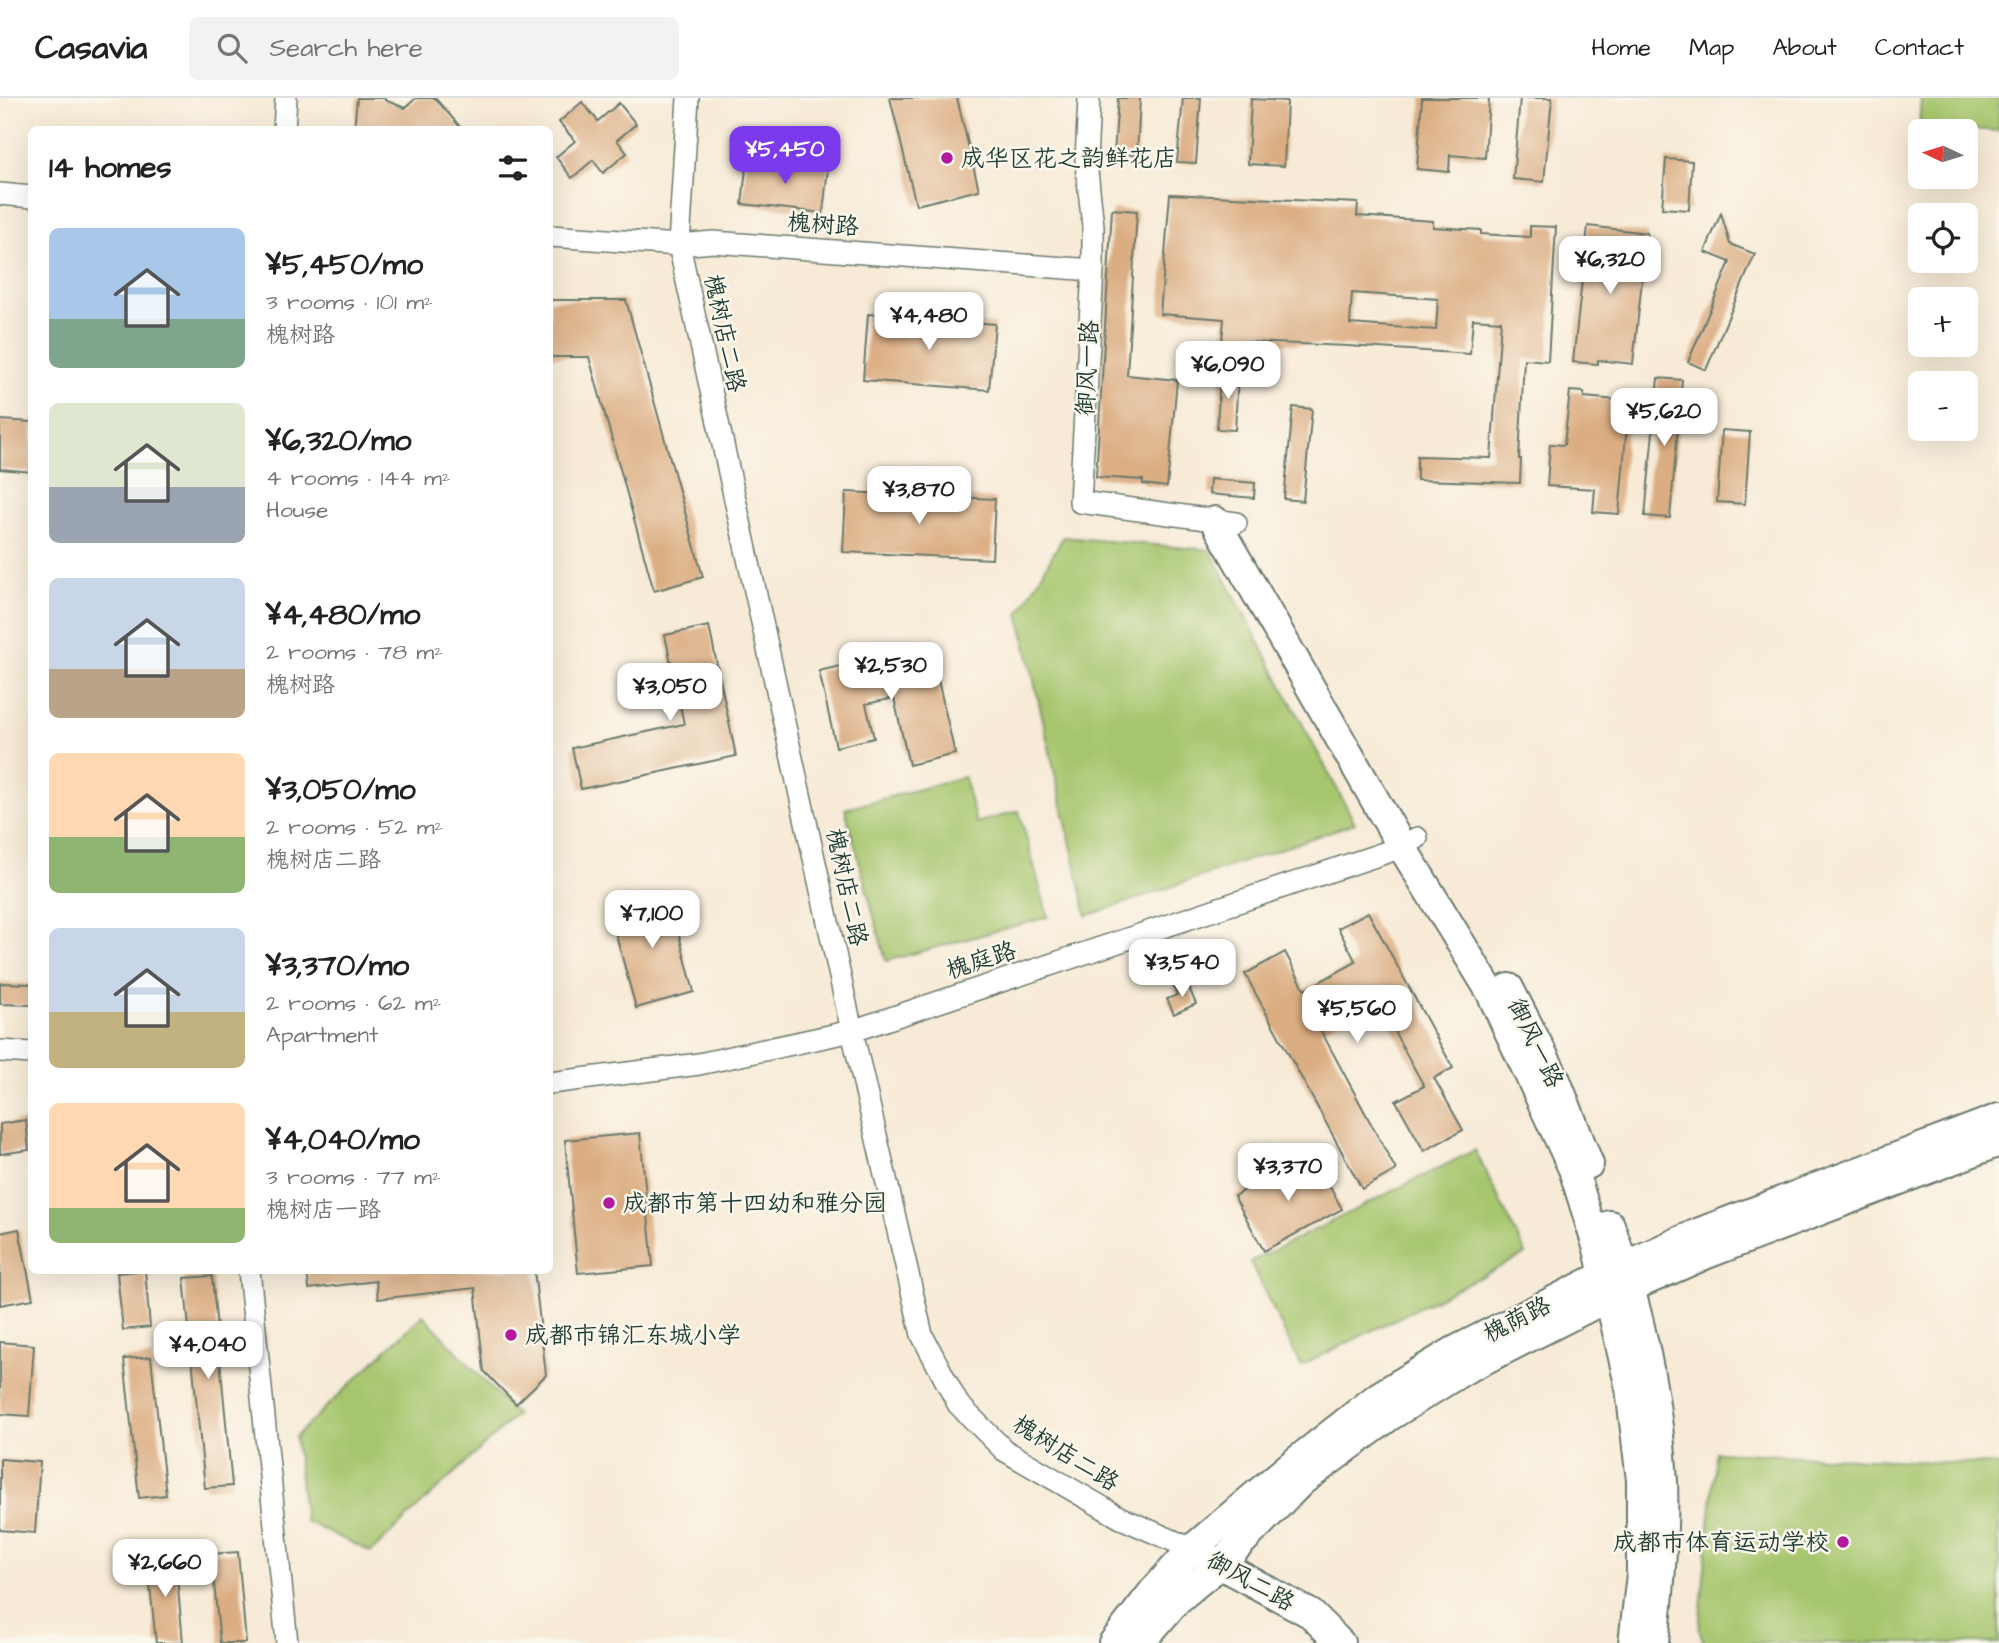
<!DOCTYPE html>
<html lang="en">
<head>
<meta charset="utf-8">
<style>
	:root { --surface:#fff; --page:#f2f2f2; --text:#222; --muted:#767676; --line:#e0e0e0; --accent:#7c3aed }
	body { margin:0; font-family:"Architects Daughter","LXGW WenKai TC",sans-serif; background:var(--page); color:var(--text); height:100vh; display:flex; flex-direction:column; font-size:26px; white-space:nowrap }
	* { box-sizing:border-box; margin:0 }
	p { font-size:23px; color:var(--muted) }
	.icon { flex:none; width:38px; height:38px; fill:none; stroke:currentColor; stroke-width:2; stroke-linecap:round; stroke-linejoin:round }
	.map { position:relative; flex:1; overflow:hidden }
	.side { position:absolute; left:28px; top:28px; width:525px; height:1148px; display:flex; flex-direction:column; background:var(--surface); border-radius:10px; box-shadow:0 7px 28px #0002 }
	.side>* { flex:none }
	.needle { width:46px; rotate:274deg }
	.tools { position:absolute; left:1908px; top:21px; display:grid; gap:14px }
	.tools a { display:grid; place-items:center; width:70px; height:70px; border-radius:10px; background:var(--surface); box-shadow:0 7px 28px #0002; font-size:35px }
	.price { position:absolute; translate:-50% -60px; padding:0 16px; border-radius:14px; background:#fff; color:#222; font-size:23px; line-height:46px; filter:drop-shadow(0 2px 4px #0008) }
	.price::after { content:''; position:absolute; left:50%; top:42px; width:21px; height:16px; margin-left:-10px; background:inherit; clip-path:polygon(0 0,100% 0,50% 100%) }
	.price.on { background:var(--accent); color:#fff }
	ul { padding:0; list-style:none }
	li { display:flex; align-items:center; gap:21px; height:175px; padding:0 21px }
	li span { display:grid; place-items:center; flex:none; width:196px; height:140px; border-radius:10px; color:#555 }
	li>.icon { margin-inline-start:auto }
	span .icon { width:84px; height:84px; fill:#fffc; stroke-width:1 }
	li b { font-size:30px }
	h2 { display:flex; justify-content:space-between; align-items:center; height:84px; padding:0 21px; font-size:30px }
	header { display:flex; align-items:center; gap:42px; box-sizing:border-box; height:98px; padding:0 35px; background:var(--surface); border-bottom:2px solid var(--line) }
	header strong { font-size:33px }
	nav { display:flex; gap:38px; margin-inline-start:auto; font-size:24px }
	.search { width:490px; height:63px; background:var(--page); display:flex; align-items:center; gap:18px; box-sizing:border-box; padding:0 24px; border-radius:10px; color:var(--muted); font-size:26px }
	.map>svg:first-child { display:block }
</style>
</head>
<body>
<header>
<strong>Casavia</strong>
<div class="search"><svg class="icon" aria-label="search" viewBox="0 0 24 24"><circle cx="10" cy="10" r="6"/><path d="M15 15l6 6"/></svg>Search here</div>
<nav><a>Home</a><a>Map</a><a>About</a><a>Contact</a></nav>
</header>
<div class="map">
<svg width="1999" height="1545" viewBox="0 0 1999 1545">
	<rect width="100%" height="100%" fill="#fbf7ec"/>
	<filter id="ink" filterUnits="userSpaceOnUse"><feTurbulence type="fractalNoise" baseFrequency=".0143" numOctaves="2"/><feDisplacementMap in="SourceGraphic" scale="14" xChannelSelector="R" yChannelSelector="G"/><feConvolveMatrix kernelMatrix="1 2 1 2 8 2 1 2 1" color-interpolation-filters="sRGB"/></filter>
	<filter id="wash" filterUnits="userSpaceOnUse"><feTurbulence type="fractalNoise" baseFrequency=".00686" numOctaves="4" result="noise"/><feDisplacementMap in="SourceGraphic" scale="28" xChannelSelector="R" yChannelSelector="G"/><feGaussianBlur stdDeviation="1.57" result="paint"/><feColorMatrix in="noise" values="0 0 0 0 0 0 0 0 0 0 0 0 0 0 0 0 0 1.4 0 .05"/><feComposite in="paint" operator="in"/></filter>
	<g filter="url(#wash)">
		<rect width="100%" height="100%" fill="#f7ead6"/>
		<g fill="#a6c56c" stroke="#628150" stroke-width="2">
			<path d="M1921,0H1999V33L1919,27Z"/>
			<path d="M1063,439L1210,452L1355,725L1087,818L1019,516Z"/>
			<path d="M964,679L976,725L1019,713L1048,819L886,863L845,711Z"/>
			<path d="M1475,1052L1526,1156L1301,1268L1250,1164Z"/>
			<path d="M423,1217L516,1317L371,1454L305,1423L295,1339Z"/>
			<path d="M1716,1354L1999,1367V1545H1704L1699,1531Z"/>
		</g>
		<g id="blocks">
			<g fill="#dbad82" fill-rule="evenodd">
				<path d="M357,0H385V2L405,10L416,0H435L463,32H354Z"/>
				<path d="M890,0H957L979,92L916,107Z"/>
				<path d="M1118,0H1140L1137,57L1114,56Z"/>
				<path d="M1183,0H1201L1196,65L1177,64Z"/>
				<path d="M1422,0H1489L1485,60L1450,57L1449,74L1417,71Z"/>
				<path d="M1520,0H1552L1544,84L1513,81Z"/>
				<path d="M1251,1L1287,3L1284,68L1248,66Z"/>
				<path d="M582,4L598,23L619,5L636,26L617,42L627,55L603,75L593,62L572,80L556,59L575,43L559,24Z"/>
				<path d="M747,61L828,70L823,115L742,106Z"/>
				<path d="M1666,61L1692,63L1689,112L1662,110Z"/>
				<path d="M1170,96L1358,105L1357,118L1433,123V129L1481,132V136L1530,139V128L1556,129L1548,263L1524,261L1519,361H1521L1520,385L1417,382V358L1491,360L1501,223L1473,221L1470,256L1348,248L1222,243L1224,221L1160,216ZM1352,195L1438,201L1436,232L1350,226Z"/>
				<path d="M1112,111L1137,113L1127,277L1177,282L1167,389L1143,386V382L1096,379Z"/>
				<path d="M1721,115L1730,146L1755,156L1706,272L1688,264L1730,164L1705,154Z"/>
				<path d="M1588,128L1647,135L1633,266L1598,262V266L1573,264Z"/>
				<path d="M550,202H626L703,479L654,493L589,259H550Z"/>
				<path d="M868,216L995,226L989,292L863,282Z"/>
				<path d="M1220,275H1238L1235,332L1217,331Z"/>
				<path d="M1658,280L1682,282L1670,420L1645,418Z"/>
				<path d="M1570,293L1584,294V299L1629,303L1619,416L1593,414L1595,391L1547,388L1550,346L1564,347Z"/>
				<path d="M1293,309L1312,311L1303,403L1284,401Z"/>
				<path d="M0,322L32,324V374L0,371Z"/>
				<path d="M1722,332L1750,334L1745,406L1717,404Z"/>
				<path d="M1210,381L1255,385L1254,400L1209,396Z"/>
				<path d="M846,394L995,401L992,461L843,454Z"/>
				<path d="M709,528L736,658L581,691L572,650L684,626L665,537Z"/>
				<path d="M930,547L955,656L909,667L894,600L866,606L874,640L836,649L819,573Z"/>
				<path d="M668,795L694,894L636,910L609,811Z"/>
				<path d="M1368,814L1453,970L1434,980L1463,1032L1424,1053L1396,1003L1424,988L1377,902L1321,933L1396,1072L1362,1091L1245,876L1285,854L1305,892L1356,864L1338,830Z"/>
				<path d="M0,885L32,886V907L0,906Z"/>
				<path d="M1187,885L1196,906L1174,916L1167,901L1177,897L1174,890Z"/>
				<path d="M26,1022L29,1052L0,1056V1026Z"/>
				<path d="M640,1035L653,1168L578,1175L565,1042Z"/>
				<path d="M1312,1056L1342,1111L1264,1153L1234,1098Z"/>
				<path d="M19,1131L33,1201L0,1207V1135Z"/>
				<path d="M145,1172L150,1229L123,1232L117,1175Z"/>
				<path d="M307,1172H534L546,1277L516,1306L484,1273L475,1190L378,1201L376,1183L309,1191Z"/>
				<path d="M212,1178L232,1388L205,1390L184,1180Z"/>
				<path d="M0,1244L34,1247L29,1318L0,1316Z"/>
				<path d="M151,1259L166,1397L139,1400L124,1261Z"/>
				<path d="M0,1361L40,1364L35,1435L0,1432Z"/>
				<path d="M238,1454L246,1545H220L211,1456Z"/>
				<path d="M175,1456L183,1545H156L147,1459Z"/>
			</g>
		</g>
	</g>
	<g filter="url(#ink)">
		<use href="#blocks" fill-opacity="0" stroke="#6b7a6d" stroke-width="2"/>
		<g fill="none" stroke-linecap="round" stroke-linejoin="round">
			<g stroke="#6b7a6d" stroke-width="24">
				<g id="street">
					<path d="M688,0L679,147L852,933L922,1237L958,1306L1004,1352L1121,1420L1192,1451"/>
					<path d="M1089,0L1086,64L1093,128V172L1080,404L1236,425"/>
					<path d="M284,32L286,0"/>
					<path d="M0,96L32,99"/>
					<path d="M550,138L679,147L713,144L1093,172"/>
					<path d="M0,953L32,955"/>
					<path d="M550,985L699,966L852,933L1402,749L1417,740"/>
					<path d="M249,1172L287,1545"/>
				</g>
			</g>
			<g stroke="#6b7a6d" stroke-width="32">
				<g id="secondary">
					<path d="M1215,423L1402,749L1490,893L1573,1071L1598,1151L1630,1290L1641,1382V1476L1633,1545"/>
					<path d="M1509,890L1556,982L1589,1066"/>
					<path d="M1610,1127C1639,1209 1658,1298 1663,1384C1665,1438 1660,1492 1654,1545"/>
					<path d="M1206,1459L1311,1516L1340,1545"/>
					<path d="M1113,1545L1155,1491L1192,1451L1290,1368L1379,1298L1454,1253L1604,1177L1700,1134L1999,1020"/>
					<path d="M1140,1545L1177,1502L1220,1466L1302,1383L1390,1318L1464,1272L1611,1198L1707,1156L1999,1044"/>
				</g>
			</g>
			<use href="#street" stroke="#fff" stroke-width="21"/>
			<use href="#secondary" stroke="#fff" stroke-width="28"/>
		</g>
	</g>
	<g fill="#b5179e" stroke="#fbf7ec" stroke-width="2.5">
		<circle cx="947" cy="60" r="7"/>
		<circle cx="609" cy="1105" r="7"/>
		<circle cx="511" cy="1237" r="7"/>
		<circle cx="1843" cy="1444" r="7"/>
	</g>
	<g text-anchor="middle" stroke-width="5" stroke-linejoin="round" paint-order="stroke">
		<g font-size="24" fill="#1f3d34" stroke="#fbf7ec" text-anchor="start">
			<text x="961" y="68">成华区花之韵鲜花店</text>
			<text x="623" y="1113">成都市第十四幼和雅分园</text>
			<text x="525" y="1245">成都市锦汇东城小学</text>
			<text x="1829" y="1452" text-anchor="end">成都市体育运动学校</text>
		</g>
		<g font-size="24" fill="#1f3d34" stroke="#fbf7ec">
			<text transform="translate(823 126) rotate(4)" y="8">槐树路</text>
			<text transform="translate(725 235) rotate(78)" y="8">槐树店二路</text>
			<text transform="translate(1087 270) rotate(-87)" y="8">御风一路</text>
			<text transform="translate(847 789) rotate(78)" y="8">槐树店二路</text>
			<text transform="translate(981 862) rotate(-18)" y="8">槐庭路</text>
			<text transform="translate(1536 945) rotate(64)" y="8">御风一路</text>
			<text transform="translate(1517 1221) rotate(-27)" y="8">槐荫路</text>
			<text transform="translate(1066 1355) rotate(32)" y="8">槐树店二路</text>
			<text transform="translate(1251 1483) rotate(29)" y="8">御风二路</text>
		</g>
	</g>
</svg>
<div class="tools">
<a><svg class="needle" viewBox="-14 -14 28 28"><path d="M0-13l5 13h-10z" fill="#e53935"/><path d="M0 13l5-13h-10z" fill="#767676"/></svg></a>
<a><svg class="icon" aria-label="locate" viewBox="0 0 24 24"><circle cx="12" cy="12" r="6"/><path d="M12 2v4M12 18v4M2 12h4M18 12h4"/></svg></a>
<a>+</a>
<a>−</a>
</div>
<b class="price on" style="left:785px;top:88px">¥5,450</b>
<b class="price" style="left:1610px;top:198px">¥6,320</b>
<b class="price" style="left:929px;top:254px">¥4,480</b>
<b class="price" style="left:1228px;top:303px">¥6,090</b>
<b class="price" style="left:1664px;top:350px">¥5,620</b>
<b class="price" style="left:919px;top:428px">¥3,870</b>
<b class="price" style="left:891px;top:604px">¥2,530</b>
<b class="price" style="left:670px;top:625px">¥3,050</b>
<b class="price" style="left:652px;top:852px">¥7,100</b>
<b class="price" style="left:1182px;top:901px">¥3,540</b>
<b class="price" style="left:1357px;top:947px">¥5,560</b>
<b class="price" style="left:1288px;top:1105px">¥3,370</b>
<b class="price" style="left:208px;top:1283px">¥4,040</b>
<b class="price" style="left:165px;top:1501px">¥2,660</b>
<section class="side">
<h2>14 homes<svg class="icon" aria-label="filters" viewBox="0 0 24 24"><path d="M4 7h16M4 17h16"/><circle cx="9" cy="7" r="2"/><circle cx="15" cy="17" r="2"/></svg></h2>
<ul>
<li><span style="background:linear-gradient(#a9c7e8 65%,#7fa58c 0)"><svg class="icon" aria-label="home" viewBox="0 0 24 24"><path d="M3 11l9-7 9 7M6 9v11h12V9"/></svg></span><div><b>¥5,450/mo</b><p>3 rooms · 101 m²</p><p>槐树路</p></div></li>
<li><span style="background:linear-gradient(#dfe7d0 60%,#9aa5b1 0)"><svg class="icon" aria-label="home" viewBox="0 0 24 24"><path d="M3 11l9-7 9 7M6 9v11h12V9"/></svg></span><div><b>¥6,320/mo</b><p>4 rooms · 144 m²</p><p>House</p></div></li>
<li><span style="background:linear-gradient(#c9d6e8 65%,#b9a48a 0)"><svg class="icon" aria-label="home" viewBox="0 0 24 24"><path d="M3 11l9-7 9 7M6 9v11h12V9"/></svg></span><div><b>¥4,480/mo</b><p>2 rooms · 78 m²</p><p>槐树路</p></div></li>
<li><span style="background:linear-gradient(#ffd9b3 60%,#8fb573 0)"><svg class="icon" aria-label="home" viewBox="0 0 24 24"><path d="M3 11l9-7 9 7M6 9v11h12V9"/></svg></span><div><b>¥3,050/mo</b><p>2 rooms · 52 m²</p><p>槐树店二路</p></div></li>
<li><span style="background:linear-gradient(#c9d6e8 60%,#c2b280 0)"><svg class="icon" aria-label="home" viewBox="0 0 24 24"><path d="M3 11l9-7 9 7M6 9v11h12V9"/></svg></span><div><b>¥3,370/mo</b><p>2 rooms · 62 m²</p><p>Apartment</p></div></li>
<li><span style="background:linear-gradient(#ffd9b3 75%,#8fb573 0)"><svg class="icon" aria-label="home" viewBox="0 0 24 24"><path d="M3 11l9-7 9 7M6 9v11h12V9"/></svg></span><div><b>¥4,040/mo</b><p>3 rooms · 77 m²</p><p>槐树店一路</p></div></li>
</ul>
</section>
</div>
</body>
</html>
